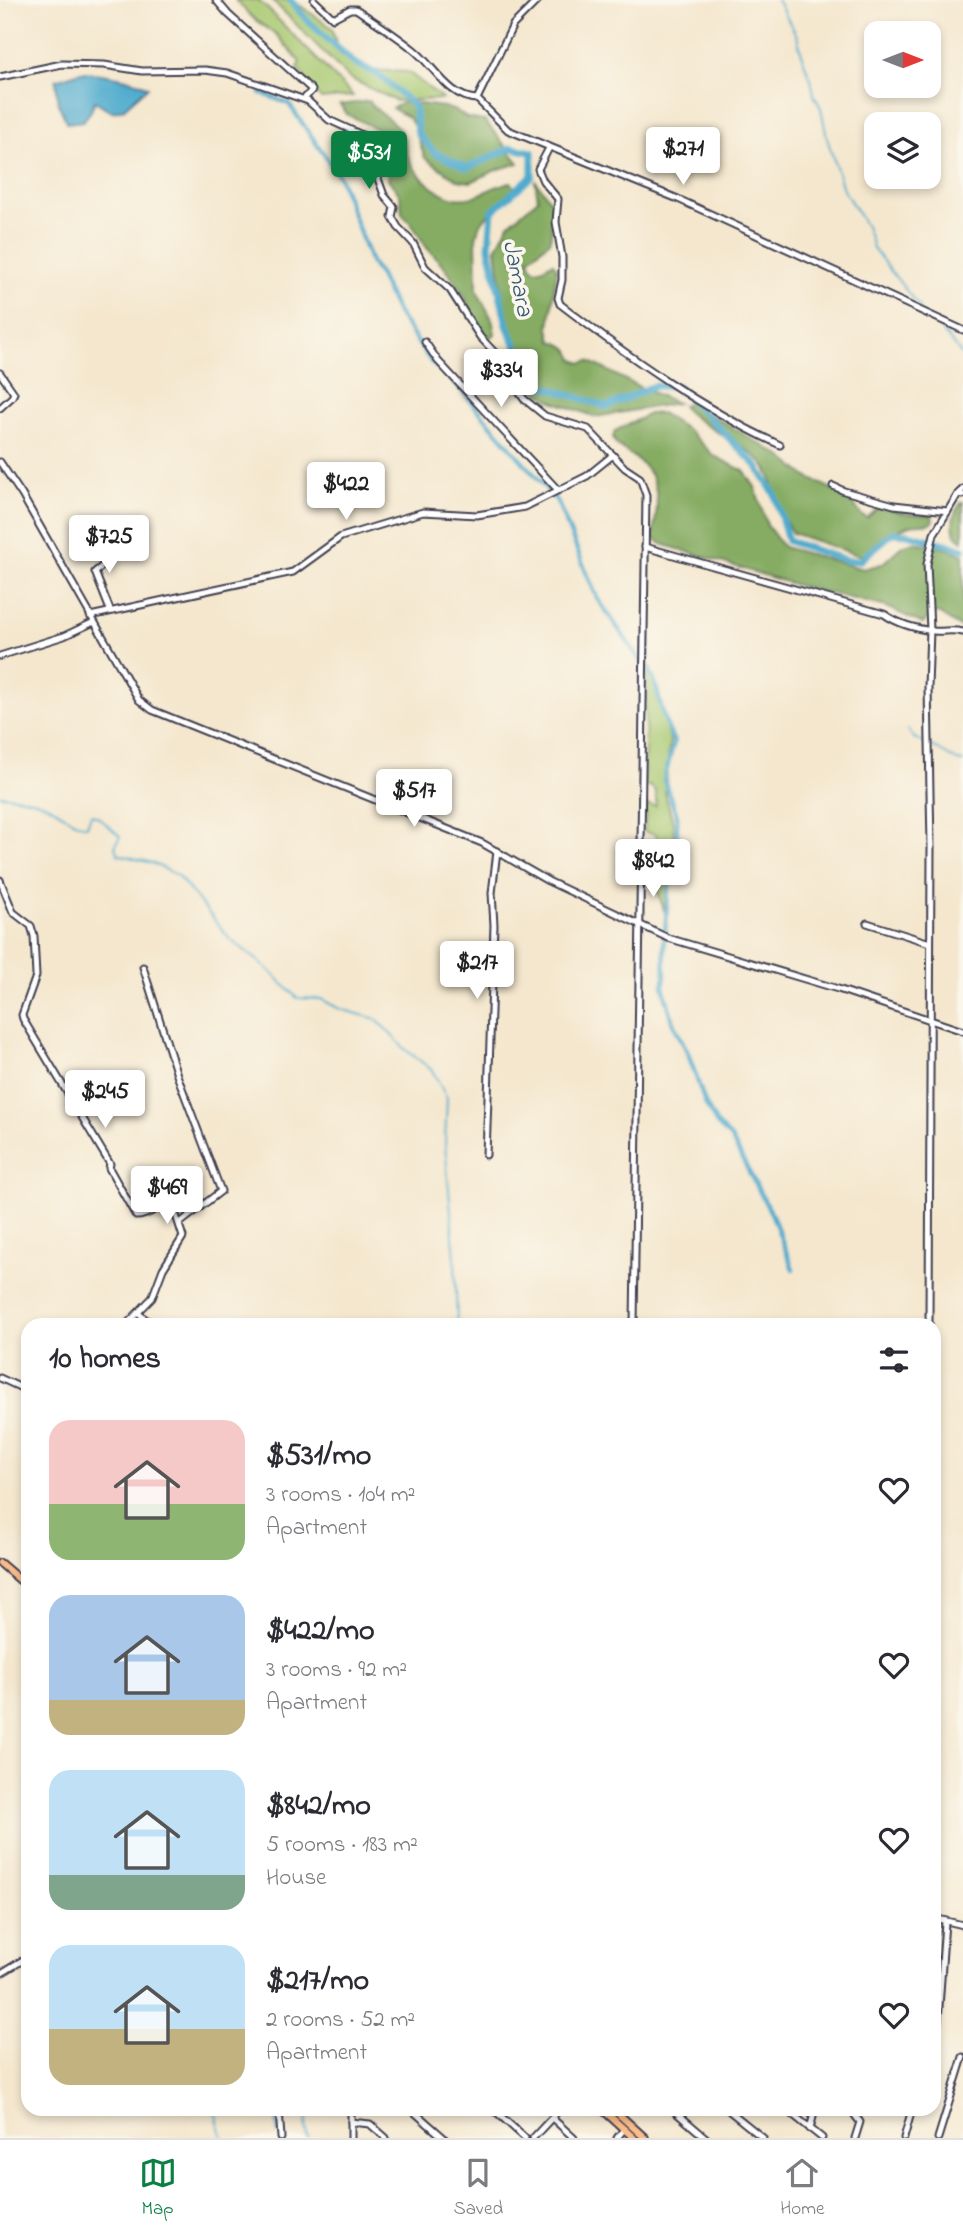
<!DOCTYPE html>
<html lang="en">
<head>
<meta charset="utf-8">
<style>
	:root { --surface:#fff; --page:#f2f2f3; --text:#2b2b33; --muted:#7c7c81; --line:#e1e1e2; --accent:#0b8043 }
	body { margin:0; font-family:"Indie Flower",sans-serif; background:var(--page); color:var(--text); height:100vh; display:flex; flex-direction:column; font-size:26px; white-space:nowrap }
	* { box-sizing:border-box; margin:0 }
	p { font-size:23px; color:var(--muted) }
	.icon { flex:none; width:38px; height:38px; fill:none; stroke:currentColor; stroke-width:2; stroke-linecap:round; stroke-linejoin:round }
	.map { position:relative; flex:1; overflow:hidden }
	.panel { position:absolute; left:21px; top:1318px; width:920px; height:798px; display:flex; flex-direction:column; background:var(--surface); border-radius:21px; box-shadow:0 4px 10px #0003 }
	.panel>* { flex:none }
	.needle { width:46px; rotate:90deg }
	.fabs { position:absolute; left:864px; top:21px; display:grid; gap:14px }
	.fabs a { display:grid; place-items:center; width:77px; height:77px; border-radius:14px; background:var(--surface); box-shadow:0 4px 10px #0003; font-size:35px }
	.price { position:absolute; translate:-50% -60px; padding:0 16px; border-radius:7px; background:#fff; color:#222; font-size:23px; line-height:46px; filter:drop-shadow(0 2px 4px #0008) }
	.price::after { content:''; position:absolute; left:50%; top:42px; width:21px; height:16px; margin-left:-10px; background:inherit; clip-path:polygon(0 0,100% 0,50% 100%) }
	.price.on { background:var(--accent); color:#fff }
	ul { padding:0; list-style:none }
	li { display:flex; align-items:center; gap:21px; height:175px; padding:0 28px }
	li span { display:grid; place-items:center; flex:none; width:196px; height:140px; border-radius:21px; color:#555 }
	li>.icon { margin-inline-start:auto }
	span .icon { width:84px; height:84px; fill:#fffc; stroke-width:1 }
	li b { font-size:30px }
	h2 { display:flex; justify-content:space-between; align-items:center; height:84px; padding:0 28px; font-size:30px }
	.tab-bar { display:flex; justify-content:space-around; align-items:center; height:98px; border-top:2px solid var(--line); background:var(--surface); font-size:19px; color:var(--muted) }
	.tab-bar a { display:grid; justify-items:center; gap:4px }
	.tab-bar .on { color:var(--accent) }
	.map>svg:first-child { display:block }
</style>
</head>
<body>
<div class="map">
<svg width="963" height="2138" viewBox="0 0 963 2138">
	<rect width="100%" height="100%" fill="#fbf7ec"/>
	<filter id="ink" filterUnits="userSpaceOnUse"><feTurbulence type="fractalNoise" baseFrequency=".0143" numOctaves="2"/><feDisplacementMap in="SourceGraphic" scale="14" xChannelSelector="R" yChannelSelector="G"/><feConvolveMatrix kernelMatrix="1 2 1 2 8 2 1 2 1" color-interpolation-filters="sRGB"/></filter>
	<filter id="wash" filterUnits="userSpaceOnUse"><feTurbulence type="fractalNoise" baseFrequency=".00686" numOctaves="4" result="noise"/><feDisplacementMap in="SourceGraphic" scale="28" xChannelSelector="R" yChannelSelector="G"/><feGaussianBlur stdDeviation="1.57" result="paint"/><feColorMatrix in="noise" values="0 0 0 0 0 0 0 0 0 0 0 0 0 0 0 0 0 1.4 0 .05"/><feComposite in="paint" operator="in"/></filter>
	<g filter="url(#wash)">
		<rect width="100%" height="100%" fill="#f4e7ce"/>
		<g fill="#a7c870" stroke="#647556" stroke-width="2">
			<path d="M235,0H257L265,6L353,96L321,99L297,68L300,62L276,34L255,20Z"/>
			<path d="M272,0H292L332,28L337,47L352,61L371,70L408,72L443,99L396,101L349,78Z"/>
			<path d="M647,660L659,692L661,709L670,739L665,793L673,823L675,852L664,910L655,884L645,881L646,875L658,872V858L654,852L658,844L656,834L644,832L647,805L656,806V793L652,787L644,785Z"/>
		</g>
		<g fill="#85ac62" stroke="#54674e" stroke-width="2">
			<path d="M369,101C377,113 392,119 400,130C405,138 405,147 408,156C414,174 436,194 455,198C476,202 492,185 511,182L515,188L503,204L487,216L479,226L476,238L477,291L492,319L495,334L490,338L475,324L465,297L445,267L426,247L412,224L402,214L400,195L388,179V145L386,139L377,129L348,115L340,105Z"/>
			<path d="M405,102L444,107L456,111L467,118L485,121L519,163L496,170L471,182L458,180L425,158L414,126L409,118L392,108Z"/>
			<path d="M535,180L552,203L551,235L549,242L529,259C534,278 542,267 553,263L557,268L549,328L552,341C565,345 570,348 574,360L582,363L589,361L635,385L677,403L595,417L550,400L535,389L521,366L505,314L496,249L508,225L538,199Z"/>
			<path d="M689,402L781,456L807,477L850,498L861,515L867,518L877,509L883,508L908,514L932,515L933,522C926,525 919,523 911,525C892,531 877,543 864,557L792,533C788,525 782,517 779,509C774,494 773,475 762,463C739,439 704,430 682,406Z"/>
			<path d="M661,413L689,431L714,456L744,471L755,487L767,525L783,547L863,569L882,564L902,546L914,542L946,548L963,555V629L938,613L931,614L923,624L887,607L796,585L662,544L652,537C657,516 662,487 646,468C638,459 625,451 616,444L613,438L615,431L649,414Z"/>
			<path d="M962,502H963V541C948,533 952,513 962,502Z"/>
		</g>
		<path fill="#4fabcd" stroke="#386684" stroke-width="2" d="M80,72C95,72 137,79 148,87L123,109L112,112L95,101L91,111L83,121L67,123L58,103L56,80Z"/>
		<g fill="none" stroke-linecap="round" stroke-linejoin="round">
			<g stroke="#4fabcd" stroke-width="2">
				<path d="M777,0L797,36L804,62L811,79L814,95L821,108L827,138L843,189L867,228L873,248L920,308"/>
				<path d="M925,315L937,325L963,356"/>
				<path d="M908,730L914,738L927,744"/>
				<path d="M932,746L957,761L963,762"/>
				<path d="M0,795C17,797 35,799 51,807C64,813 72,824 87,826L91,814L98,817L120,836L115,847L118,854L152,863L177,875L230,939L266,967L297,998L321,999L340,1009L376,1019L406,1050L432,1070L447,1098L445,1144L455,1259L457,1325"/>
				<path d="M214,2109C218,2119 219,2128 223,2138"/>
				<path d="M275,2109L278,2134"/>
				<path d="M308,2109L306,2127L308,2138"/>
			</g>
			<g stroke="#4fabcd" stroke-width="4.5">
				<path d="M261,93L289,104L339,176L371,263L379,274L397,312L431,362L455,383L557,501L597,598L654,680L666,724L674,742L664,780L677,816V852L668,892L665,934"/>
				<path d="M664,939L665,977L663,986L674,1025L688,1053L705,1103L716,1123L731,1138L772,1215L793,1269"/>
			</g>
			<path stroke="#4fabcd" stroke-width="7" d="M290,0L306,19L354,63L379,75L414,106L418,134L435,153L467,168L511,148L532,152V176L492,211L489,247L507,325L525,367L546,387L607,407L654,386H677L756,465L775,495L788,541L845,560L859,561L892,533L908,534L963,549"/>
		</g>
	</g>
	<g filter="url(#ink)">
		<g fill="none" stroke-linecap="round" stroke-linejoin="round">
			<g stroke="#424051" stroke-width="9">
				<g id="minor">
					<path d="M216,0L228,14L312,90L304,99"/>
					<path d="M314,0L333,18L350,9H356C375,22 396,35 414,50C434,66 449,98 477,99"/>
					<path d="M538,0L513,25L477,99L508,130L678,199L963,330"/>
					<path d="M0,77L62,64L104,65L142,71L205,70L227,73L308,101L329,120L362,135L384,195L394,207L392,217L398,227L413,243L425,267L450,290L480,337L499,357L506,374L524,399L545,416L588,429L625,468L640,478L646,495L634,1325"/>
					<path d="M549,148L538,169L543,181L558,199L556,222L562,257V280L558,298L560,304C628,356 702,409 780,445"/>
					<path d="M425,342L438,361L558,490"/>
					<path d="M0,373L14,393L12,397L0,408"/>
					<path d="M0,462L22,495L139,700L152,710L482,843L548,881L668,938L838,989L963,1031"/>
					<path d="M833,486L844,491L894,505L948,511"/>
					<path d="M963,489L958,494L963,495"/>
					<path d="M645,547L884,614C898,624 917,629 934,631C945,632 950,629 963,632"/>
					<path d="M110,610L95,572L129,544"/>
					<path d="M90,616L293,572L341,537L423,512L477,515L525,507L587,476L613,455"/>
					<path d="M0,656L64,636L94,622"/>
					<path d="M0,880L13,912L31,926L34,936L36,976L22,1015L23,1019L110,1164L109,1168L136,1216C150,1217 159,1202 173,1206L183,1237L163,1269L152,1298L126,1325"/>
					<path d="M867,923L930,943"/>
					<path d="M143,967L177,1075L221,1191L180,1223"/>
					<path d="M486,1155L494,925L492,893L497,851"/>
					<path d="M139,1314L153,1325"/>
					<path d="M929,1325L931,846L928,687L930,630L927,564L934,534L958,494"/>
					<path d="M0,1378L28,1391"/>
					<path d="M934,1918L963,1925"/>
					<path d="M0,1974L28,1957"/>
					<path d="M934,2032L938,2021L945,1922"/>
					<path d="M279,2109L281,2138"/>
					<path d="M351,2109V2138"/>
					<path d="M411,2109L444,2138"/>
					<path d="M493,2109L525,2138"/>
					<path d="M672,2109L706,2138"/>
					<path d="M727,2109L763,2138"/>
					<path d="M786,2109L822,2138"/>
					<path d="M850,2109L860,2122L855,2138"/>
					<path d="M621,2116L622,2109"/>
					<path d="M552,2118L574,2138"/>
					<path d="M351,2122L370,2124L386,2138"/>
					<path d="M810,2129L815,2109"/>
					<path d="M533,2138L560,2109"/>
					<path d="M617,2138L624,2129"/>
					<path d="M904,2138L912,2109"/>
					<path d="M938,2138L963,2057"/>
				</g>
			</g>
			<g stroke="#424051" stroke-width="10">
				<g id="major">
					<path d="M0,1563L28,1587"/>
					<path d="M602,2109L634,2138"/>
					<path d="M613,2109L645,2138"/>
				</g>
			</g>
			<use href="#minor" stroke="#fff" stroke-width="5"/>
			<use href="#major" stroke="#fabc8b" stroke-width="6"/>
		</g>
	</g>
	<g text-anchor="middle" stroke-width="7" stroke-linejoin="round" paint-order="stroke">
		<g font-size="24" font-style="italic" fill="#345975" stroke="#fbf7ec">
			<text transform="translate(519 278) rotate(79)" y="8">Jamara</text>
		</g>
	</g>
</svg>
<div class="fabs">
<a><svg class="needle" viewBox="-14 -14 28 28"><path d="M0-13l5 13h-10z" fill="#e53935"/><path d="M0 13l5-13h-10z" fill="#7c7c81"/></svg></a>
<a><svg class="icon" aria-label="layers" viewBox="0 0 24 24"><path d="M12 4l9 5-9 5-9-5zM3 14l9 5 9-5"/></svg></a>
</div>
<b class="price" style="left:683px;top:187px">$271</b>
<b class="price on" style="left:369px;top:191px">$531</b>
<b class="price" style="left:501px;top:409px">$334</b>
<b class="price" style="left:346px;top:522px">$422</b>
<b class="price" style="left:109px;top:575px">$725</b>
<b class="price" style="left:414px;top:829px">$517</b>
<b class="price" style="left:653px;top:899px">$842</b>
<b class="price" style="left:477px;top:1001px">$217</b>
<b class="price" style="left:105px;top:1130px">$245</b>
<b class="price" style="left:167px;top:1226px">$469</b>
<section class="panel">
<h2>10 homes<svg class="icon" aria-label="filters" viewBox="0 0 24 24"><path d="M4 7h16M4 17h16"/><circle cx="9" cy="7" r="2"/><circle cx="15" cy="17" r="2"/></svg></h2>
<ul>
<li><span style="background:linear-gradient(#f6c9c9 60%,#8fb573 0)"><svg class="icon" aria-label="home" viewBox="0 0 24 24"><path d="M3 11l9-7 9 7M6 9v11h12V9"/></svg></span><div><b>$531/mo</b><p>3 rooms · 104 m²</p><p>Apartment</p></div><svg class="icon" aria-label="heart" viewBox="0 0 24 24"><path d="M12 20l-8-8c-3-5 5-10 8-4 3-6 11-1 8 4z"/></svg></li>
<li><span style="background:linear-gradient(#a9c7e8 75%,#c2b280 0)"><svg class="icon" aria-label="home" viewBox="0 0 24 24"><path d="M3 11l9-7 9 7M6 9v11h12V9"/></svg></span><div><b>$422/mo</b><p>3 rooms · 92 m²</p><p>Apartment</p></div><svg class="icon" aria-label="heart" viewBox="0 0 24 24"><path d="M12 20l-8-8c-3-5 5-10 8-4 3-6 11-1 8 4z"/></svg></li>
<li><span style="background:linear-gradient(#bfe0f5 75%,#7fa58c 0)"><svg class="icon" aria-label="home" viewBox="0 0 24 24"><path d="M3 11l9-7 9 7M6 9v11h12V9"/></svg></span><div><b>$842/mo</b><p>5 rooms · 183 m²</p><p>House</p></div><svg class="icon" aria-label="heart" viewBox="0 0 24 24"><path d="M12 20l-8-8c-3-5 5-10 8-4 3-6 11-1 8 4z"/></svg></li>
<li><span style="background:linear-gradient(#bfe0f5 60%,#c2b280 0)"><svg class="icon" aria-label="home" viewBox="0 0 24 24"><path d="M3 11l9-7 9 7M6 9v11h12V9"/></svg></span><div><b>$217/mo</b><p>2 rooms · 52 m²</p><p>Apartment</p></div><svg class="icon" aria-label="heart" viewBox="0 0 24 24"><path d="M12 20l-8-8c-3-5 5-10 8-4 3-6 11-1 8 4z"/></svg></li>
</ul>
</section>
</div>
<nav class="tab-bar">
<a class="on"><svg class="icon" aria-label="map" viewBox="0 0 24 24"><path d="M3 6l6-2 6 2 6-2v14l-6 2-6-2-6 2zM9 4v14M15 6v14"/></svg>Map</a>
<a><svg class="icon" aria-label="saved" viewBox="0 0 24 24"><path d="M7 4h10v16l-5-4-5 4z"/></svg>Saved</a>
<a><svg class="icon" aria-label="home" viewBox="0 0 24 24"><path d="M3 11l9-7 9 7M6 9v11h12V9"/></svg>Home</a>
</nav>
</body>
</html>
